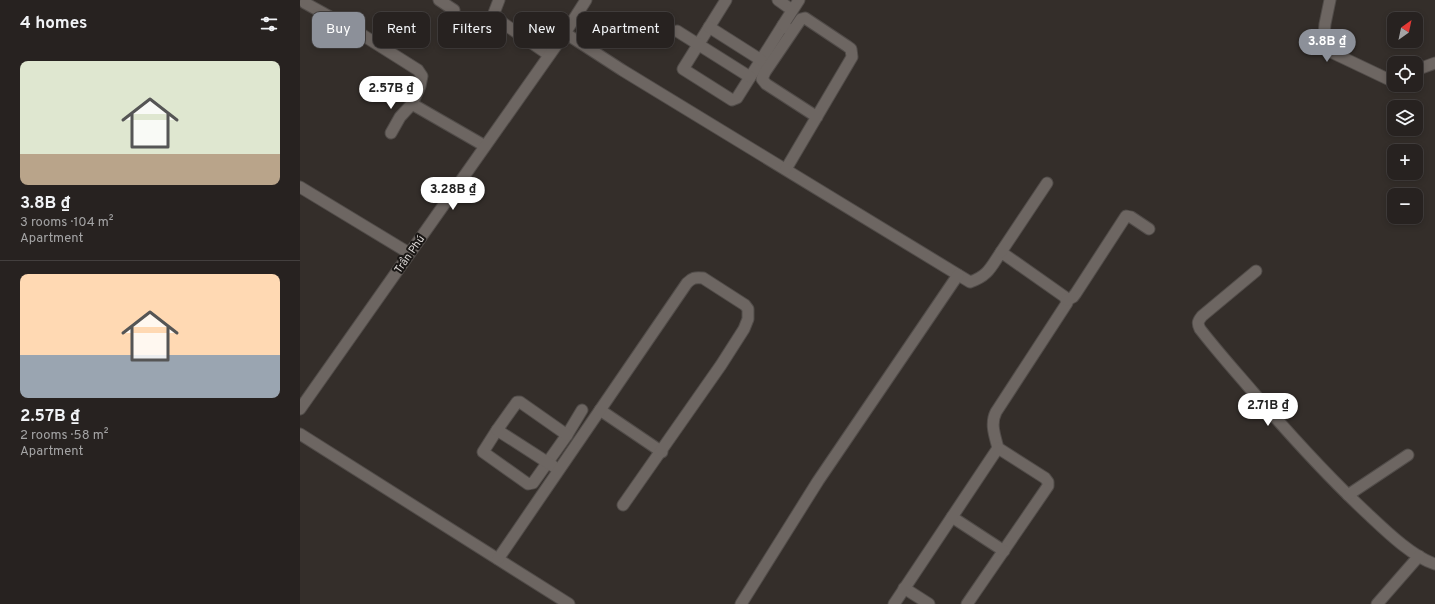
<!DOCTYPE html>
<html lang="en">
<head>
<meta charset="utf-8">
<style>
	:root { --surface:#272220; --page:#2f2a29; --text:#f1f3f6; --muted:#a4a4a5; --line:#433f3e; --accent:#8c9099 }
	body { margin:0; font-family:Overpass,sans-serif; background:var(--page); color:var(--text); height:100vh; display:flex; flex-direction:column; font-size:15px; white-space:nowrap }
	* { box-sizing:border-box; margin:0 }
	p { font-size:13px; color:var(--muted) }
	.icon { flex:none; width:22px; height:22px; fill:none; stroke:currentColor; stroke-width:2; stroke-linecap:round; stroke-linejoin:round }
	.map { position:relative; flex:1; overflow:hidden }
	.sheet { display:flex; flex-direction:column; background:var(--surface); width:300px }
	.sheet>* { flex:none }
	.hud { position:absolute; left:12px; top:12px; width:380px; height:36px; display:flex; gap:8px }
	.needle { width:26px; rotate:33deg }
	.fabs { position:absolute; left:1087px; top:12px; display:grid; gap:8px }
	.fabs a { display:grid; place-items:center; width:36px; height:36px; border-radius:8px; background:var(--surface); box-shadow:0 2px 6px #0003,0 0 0 1px var(--line); font-size:20px }
	.price { position:absolute; translate:-50% -34px; padding:0 9px; border-radius:14px; background:#fff; color:#222; font-size:13px; line-height:26px; filter:drop-shadow(0 1px 2px #0008) }
	.price::after { content:''; position:absolute; left:50%; top:24px; width:12px; height:9px; margin-left:-6px; background:inherit; clip-path:polygon(0 0,100% 0,50% 100%) }
	.price.active { background:var(--accent); color:#fff }
	ul { padding:0; list-style:none }
	li { display:grid; align-content:center; gap:8px; height:212px; padding:0 20px }
	li+li { border-top:1px solid var(--line) }
	li span { display:grid; place-items:center; height:124px; border-radius:8px; color:#555 }
	li>.icon { margin-inline-start:auto }
	span .icon { width:72px; height:72px; fill:#fffc; stroke-width:1 }
	li b { font-size:17px }
	h2 { display:flex; justify-content:space-between; align-items:center; height:48px; padding:0 20px; font-size:17px }
	.pill { padding:0 14px; border-radius:8px; background:var(--surface); box-shadow:0 2px 6px #0003,0 0 0 1px var(--line); font-size:14px; line-height:36px }
	.pill.active { background:var(--accent); color:#fff }
	main { display:flex; flex:1; min-height:0 }
	.map>svg:first-child { display:block }
</style>
</head>
<body>
<main>
<section class="sheet">
<h2>4 homes<svg class="icon" aria-label="filters" viewBox="0 0 24 24"><path d="M4 7h16M4 17h16"/><circle cx="9" cy="7" r="2"/><circle cx="15" cy="17" r="2"/></svg></h2>
<ul>
<li><span style="background:linear-gradient(#dfe7d0 75%,#b9a48a 0)"><svg class="icon" aria-label="home" viewBox="0 0 24 24"><path d="M3 11l9-7 9 7M6 9v11h12V9"/></svg></span><div><b>3.8B ₫</b><p>3 rooms · 104 m²</p><p>Apartment</p></div></li>
<li><span style="background:linear-gradient(#ffd9b3 65%,#9aa5b1 0)"><svg class="icon" aria-label="home" viewBox="0 0 24 24"><path d="M3 11l9-7 9 7M6 9v11h12V9"/></svg></span><div><b>2.57B ₫</b><p>2 rooms · 58 m²</p><p>Apartment</p></div></li>
</ul>
</section>
<div class="map">
<svg width="1135" height="604" viewBox="0 0 1135 604">
	<rect width="100%" height="100%" fill="#342e2a"/>
	<g fill="none" stroke-linecap="round" stroke-linejoin="round">
		<g stroke="#514c49" stroke-width="13">
			<g id="minor">
				<path d="M139,0L154,10"/>
				<path d="M199,0L194,13L200,21L249,55"/>
				<path d="M426,0L383,69L432,100L437,98L483,25"/>
				<path d="M478,0L492,10"/>
				<path d="M1030,0L1025,24L1023,46L1033,53L1094,82"/>
				<path d="M5,3L61,34L118,70L122,76L120,86L112,104L185,146"/>
				<path d="M409,27L461,60"/>
				<path d="M488,29L483,25L499,0"/>
				<path d="M377,31L450,77"/>
				<path d="M265,33L322,70L670,282C688,276 691,267 701,252L765,297L767,303L696,412C690,424 695,436 698,448L745,478L748,482V486L667,604"/>
				<path d="M1116,70L1135,63"/>
				<path d="M91,133L100,117L112,104"/>
				<path d="M486,169L552,57L551,49L547,46L505,18L501,19L465,72L462,79L466,84L517,117"/>
				<path d="M0,187L109,253"/>
				<path d="M701,252L747,183"/>
				<path d="M956,271L902,316C898,321 897,323 900,329C917,351 935,371 953,392C990,435 1028,477 1070,516C1087,532 1113,557 1135,564"/>
				<path d="M767,300L773,297L776,293L826,216L831,217L849,229"/>
				<path d="M0,409L265,33L286,0"/>
				<path d="M300,410L362,452"/>
				<path d="M197,430L183,452L228,484L233,483L267,435L282,410"/>
				<path d="M0,434L269,604"/>
				<path d="M253,466L197,430L217,402H220L267,435"/>
				<path d="M1048,495L1108,455"/>
				<path d="M652,517L704,551"/>
				<path d="M198,559L387,283C392,278 395,277 403,278L445,305L448,309V319L444,329L421,365L323,505"/>
				<path d="M604,588L629,604"/>
				<path d="M441,604L518,481L658,275"/>
				<path d="M594,604L698,448"/>
				<path d="M1077,604L1119,556"/>
			</g>
		</g>
		<use href="#minor" stroke="#6d6662" stroke-width="11"/>
	</g>
	<g text-anchor="middle" stroke-width="4" stroke-linejoin="round" paint-order="stroke">
		<g font-size="11" fill="#dbd7d5" stroke="#1a1715">
			<text transform="translate(109 254) rotate(-55)" y="4">Trần Phú</text>
		</g>
	</g>
</svg>
<div class="fabs">
<a><svg class="needle" viewBox="-14 -14 28 28"><path d="M0-13l5 13h-10z" fill="#e53935"/><path d="M0 13l5-13h-10z" fill="#a4a4a5"/></svg></a>
<a><svg class="icon" aria-label="locate" viewBox="0 0 24 24"><circle cx="12" cy="12" r="6"/><path d="M12 2v4M12 18v4M2 12h4M18 12h4"/></svg></a>
<a><svg class="icon" aria-label="layers" viewBox="0 0 24 24"><path d="M12 4l9 5-9 5-9-5zM3 14l9 5 9-5"/></svg></a>
<a>+</a>
<a>−</a>
</div>
<b class="price active" style="left:1027px;top:63px">3.8B ₫</b>
<b class="price" style="left:91px;top:110px">2.57B ₫</b>
<b class="price" style="left:153px;top:211px">3.28B ₫</b>
<b class="price" style="left:968px;top:427px">2.71B ₫</b>
<div class="hud">
<a class="pill active">Buy</a>
<a class="pill">Rent</a>
<a class="pill">Filters</a>
<a class="pill">New</a>
<a class="pill">Apartment</a>
</div>
</div>
</main>
</body>
</html>
